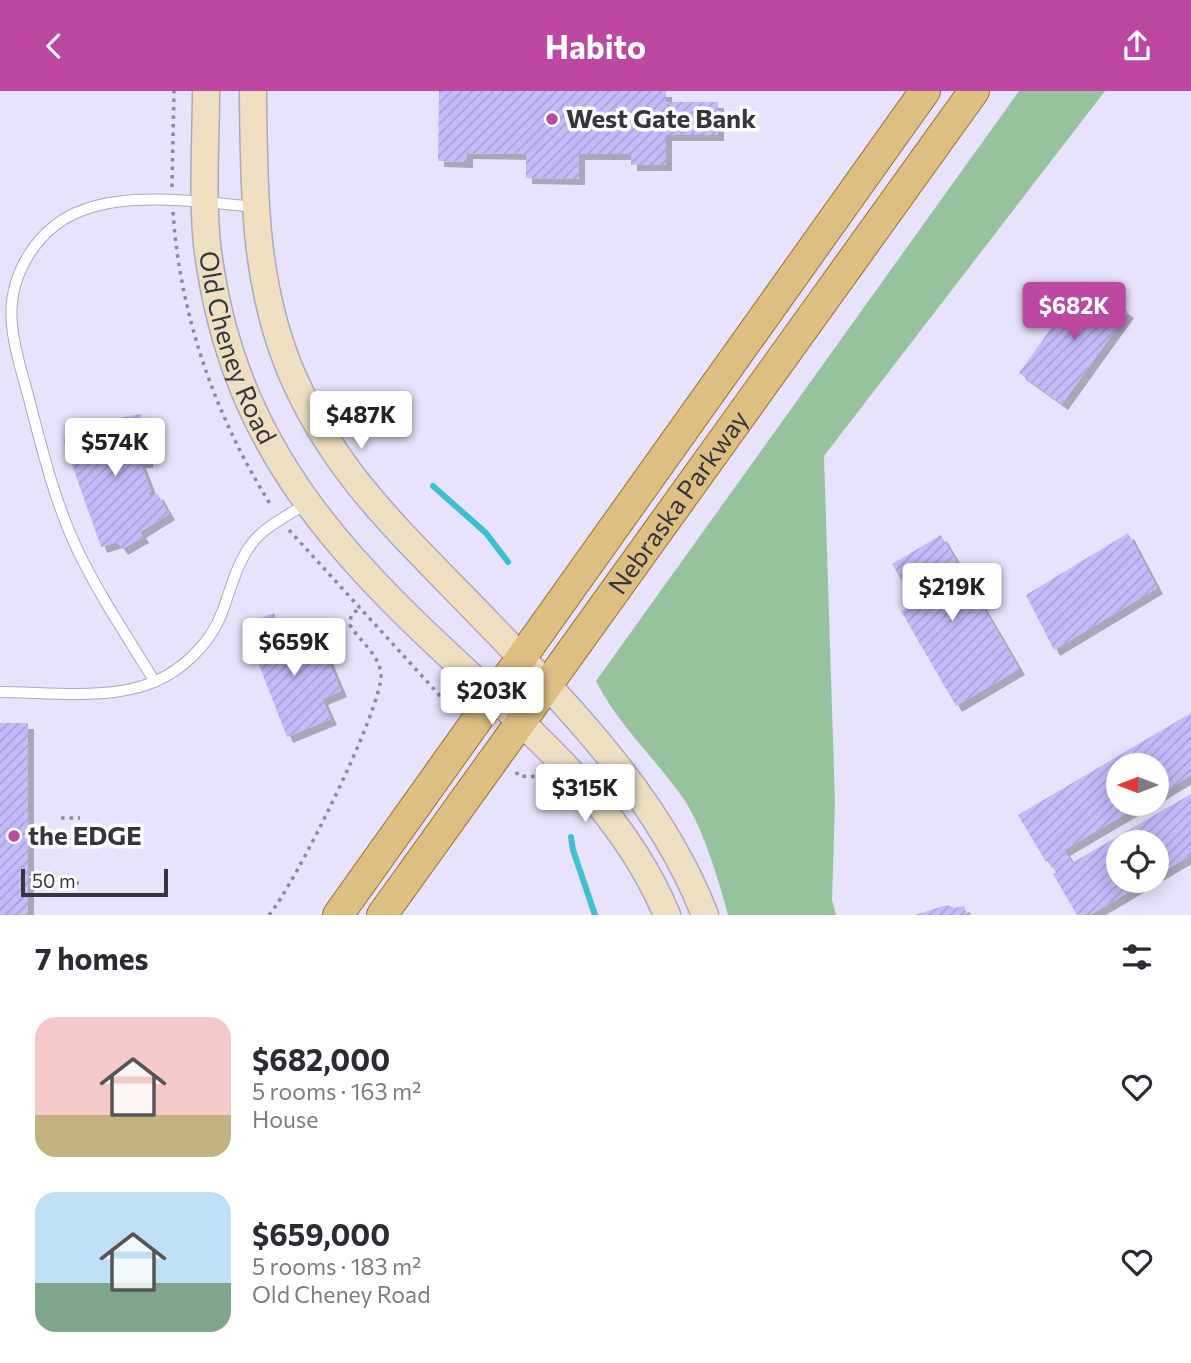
<!DOCTYPE html>
<html lang="en">
<head>
<meta charset="utf-8">
<style>
	:root { --surface:#fff; --page:#f2f2f3; --text:#2b2b33; --muted:#7c7c81; --accent:#bc48a1 }
	body { margin:0; font-family:Commissioner,sans-serif; background:var(--page); color:var(--text); height:100vh; display:flex; flex-direction:column; font-size:26px; white-space:nowrap }
	* { box-sizing:border-box; margin:0 }
	p { font-size:23px; color:var(--muted) }
	.icon { flex:none; width:38px; height:38px; fill:none; stroke:currentColor; stroke-width:2; stroke-linecap:round; stroke-linejoin:round }
	.map { position:relative; height:824px; overflow:hidden }
	.panel { display:flex; flex-direction:column; background:var(--surface); flex:1 }
	.panel>* { flex:none }
	.needle { width:46px; rotate:270deg }
	.tools { position:absolute; left:1106px; top:662px; display:grid; gap:14px }
	.tools a { display:grid; place-items:center; width:63px; height:63px; border-radius:50%; background:var(--surface); box-shadow:0 4px 18px #0003; font-size:35px }
	.scale { position:absolute; left:21px; bottom:18px; width:147px; box-sizing:border-box; padding-left:7px; border:4px solid #36353e; border-top:0; font-size:19px; line-height:24px; white-space:nowrap; color:#36353e; -webkit-text-stroke:5px #fff; paint-order:stroke }
	.price { position:absolute; translate:-50% -60px; padding:0 16px; border-radius:7px; background:#fff; color:#222; font-size:23px; line-height:46px; filter:drop-shadow(0 2px 4px #0008) }
	.price::after { content:''; position:absolute; left:50%; top:42px; width:21px; height:16px; margin-left:-10px; background:inherit; clip-path:polygon(0 0,100% 0,50% 100%) }
	.price.current { background:var(--accent); color:#fff }
	ul { padding:0; list-style:none }
	li { display:flex; align-items:center; gap:21px; height:175px; padding:0 35px }
	li span { display:grid; place-items:center; flex:none; width:196px; height:140px; border-radius:21px; color:#555 }
	li>.icon { margin-inline-start:auto }
	span .icon { width:84px; height:84px; fill:#fffc; stroke-width:1 }
	li b { font-size:30px }
	h2 { display:flex; justify-content:space-between; align-items:center; height:84px; padding:0 35px; font-size:30px }
	header { display:flex; justify-content:space-between; align-items:center; height:91px; padding:0 35px; background:var(--accent); color:#fff; font-size:32px; font-weight:700 }
	.map>svg:first-child { display:block }
</style>
</head>
<body>
<header><svg class="icon" aria-label="back" viewBox="0 0 24 24"><path d="M15 5l-7 7 7 7"/></svg>Habito<svg class="icon" aria-label="share" viewBox="0 0 24 24"><path d="M12 15V3M7 8l5-5 5 5M5 13v7h14v-7"/></svg></header>
<div class="map">
<svg width="1191" height="824" viewBox="0 0 1191 824">
	<defs>
		<pattern id="building-hatch" width="6" height="6" patternUnits="userSpaceOnUse" patternTransform="scale(1.75)"><rect width="6" height="6" fill="#c5bafa"/><path d="M-1 1l2-2M0 6l6-6M5 7l2-2" fill="none" stroke="#aaa0d7"/></pattern>
		<filter id="shadow"><feDropShadow dx="6" dy="6" stdDeviation="0" flood-color="#0004"/></filter>
	</defs>
	<rect width="100%" height="100%" fill="#e7e3fc"/>
	<path fill="#96c39d" d="M1019,0H1105L824,365L835,712L832,809L836,824H728C719,790 703,736 683,707C655,667 618,634 596,590Z"/>
	<g fill="none" stroke-linecap="round" stroke-linejoin="round">
		<g stroke="#3dbfd4" stroke-width="6">
			<path d="M433,395L486,442L508,471"/>
			<path d="M571,746L573,759L595,824"/>
		</g>
	</g>
	<g fill="url(#building-hatch)" filter="url(#shadow)">
		<path d="M439,0H666V11H718V44H666V74H631V63H579V88L526,87V63L467,62V71L438,70Z"/>
		<path d="M1085,190L1128,221L1062,313L1019,282Z"/>
		<path d="M141,323L148,361L147,371H140L151,400L148,401L151,406L157,402L169,423L140,441L143,446L122,458L117,451L101,456L63,348L69,346L67,336Z"/>
		<path d="M1128,442L1157,497L1054,559L1026,504Z"/>
		<path d="M941,444L1019,578L956,615L901,520L915,512L892,473Z"/>
		<path d="M274,522L285,549L295,545L303,565L323,557L341,600L322,608L331,628L287,646L254,561L262,558L251,531Z"/>
		<path d="M1191,622V684L1157,705V674H1118V712H1144L1064,759L1072,772L1191,703V764L1157,784V751H1118V789H1149L1090,824H1077L1053,783L1056,782L1049,769L1046,771L1018,724Z"/>
		<rect x="0" y="632" width="28" height="192"/>
		<path d="M947,814L955,817L964,815L967,824H915Z"/>
	</g>
	<g fill="none" stroke-linecap="round" stroke-linejoin="round">
		<g stroke="#aca8c0" stroke-width="12">
			<g id="service">
				<path d="M155,591C128,547 99,504 77,458C55,411 43,362 30,312C24,287 14,260 12,234C7,184 38,134 86,118C134,101 204,111 255,116"/>
				<path d="M0,601C42,601 99,608 139,596C177,586 210,555 223,519C231,497 237,473 250,455C263,436 287,425 306,413"/>
			</g>
		</g>
		<g stroke="#aca8c0" stroke-width="29">
			<g id="secondary">
				<path id="s1" d="M206,0C206,51 202,103 207,153C232,362 347,472 494,606C562,668 631,737 667,824"/>
				<path d="M253,0C254,93 253,183 287,271C331,383 409,449 489,533C573,620 661,710 705,824"/>
			</g>
		</g>
		<g stroke="#957334" stroke-width="32">
			<g id="primary">
				<path d="M338,824L925,0"/>
				<path id="s2" d="M382,824L974,0"/>
			</g>
		</g>
		<g stroke="#8d8a9b" stroke-width="3.5" stroke-dasharray="3.5 5" stroke-linecap="butt">
			<path d="M172,96L174,0"/>
			<path d="M173,121C180,226 216,327 272,416"/>
			<path d="M289,439L453,619"/>
			<path d="M516,681L519,685L544,686"/>
			<path d="M61,727H80"/>
			<path d="M60,792H79"/>
			<path d="M269,824C294,795 383,617 381,583C379,563 360,551 350,534L351,525L359,517"/>
		</g>
		<use href="#service" stroke="#fff" stroke-width="10"/>
		<use href="#secondary" stroke="#eedfc1" stroke-width="26"/>
		<use href="#primary" stroke="#debf82" stroke-width="30"/>
	</g>
	<g fill="#bc48a1" stroke="#fff" stroke-width="2.5">
		<circle cx="552" cy="28" r="7"/>
		<circle cx="14" cy="745" r="7"/>
	</g>
	<g text-anchor="middle" stroke-width="7" stroke-linejoin="round" paint-order="stroke">
		<g font-size="26" font-weight="bold" fill="#36353e" stroke="#fff" text-anchor="start">
			<text x="566" y="37">West Gate Bank</text>
			<text x="28" y="754">the EDGE</text>
		</g>
		<g font-size="26" fill="#36353e" stroke="#fff">
			<text dy="9" stroke="none"><textPath href="#s1" startOffset="261">Old Cheney Road</textPath></text>
			<text dy="9" stroke="none"><textPath href="#s2" startOffset="508">Nebraska Parkway</textPath></text>
		</g>
	</g>
</svg>
<div class="tools">
<a><svg class="needle" viewBox="-14 -14 28 28"><path d="M0-13l5 13h-10z" fill="#e53935"/><path d="M0 13l5-13h-10z" fill="#7c7c81"/></svg></a>
<a><svg class="icon" aria-label="locate" viewBox="0 0 24 24"><circle cx="12" cy="12" r="6"/><path d="M12 2v4M12 18v4M2 12h4M18 12h4"/></svg></a>
</div>
<div class="scale">50 m</div>
<b class="price current" style="left:1074px;top:251px">$682K</b>
<b class="price" style="left:361px;top:360px">$487K</b>
<b class="price" style="left:115px;top:387px">$574K</b>
<b class="price" style="left:952px;top:532px">$219K</b>
<b class="price" style="left:294px;top:587px">$659K</b>
<b class="price" style="left:492px;top:636px">$203K</b>
<b class="price" style="left:585px;top:733px">$315K</b>
</div>
<section class="panel">
<h2>7 homes<svg class="icon" aria-label="filters" viewBox="0 0 24 24"><path d="M4 7h16M4 17h16"/><circle cx="9" cy="7" r="2"/><circle cx="15" cy="17" r="2"/></svg></h2>
<ul>
<li><span style="background:linear-gradient(#f6c9c9 70%,#c2b280 0)"><svg class="icon" aria-label="home" viewBox="0 0 24 24"><path d="M3 11l9-7 9 7M6 9v11h12V9"/></svg></span><div><b>$682,000</b><p>5 rooms · 163 m²</p><p>House</p></div><svg class="icon" aria-label="heart" viewBox="0 0 24 24"><path d="M12 20l-8-8c-3-5 5-10 8-4 3-6 11-1 8 4z"/></svg></li>
<li><span style="background:linear-gradient(#bfe0f5 65%,#7fa58c 0)"><svg class="icon" aria-label="home" viewBox="0 0 24 24"><path d="M3 11l9-7 9 7M6 9v11h12V9"/></svg></span><div><b>$659,000</b><p>5 rooms · 183 m²</p><p>Old Cheney Road</p></div><svg class="icon" aria-label="heart" viewBox="0 0 24 24"><path d="M12 20l-8-8c-3-5 5-10 8-4 3-6 11-1 8 4z"/></svg></li>
</ul>
</section>
</body>
</html>
